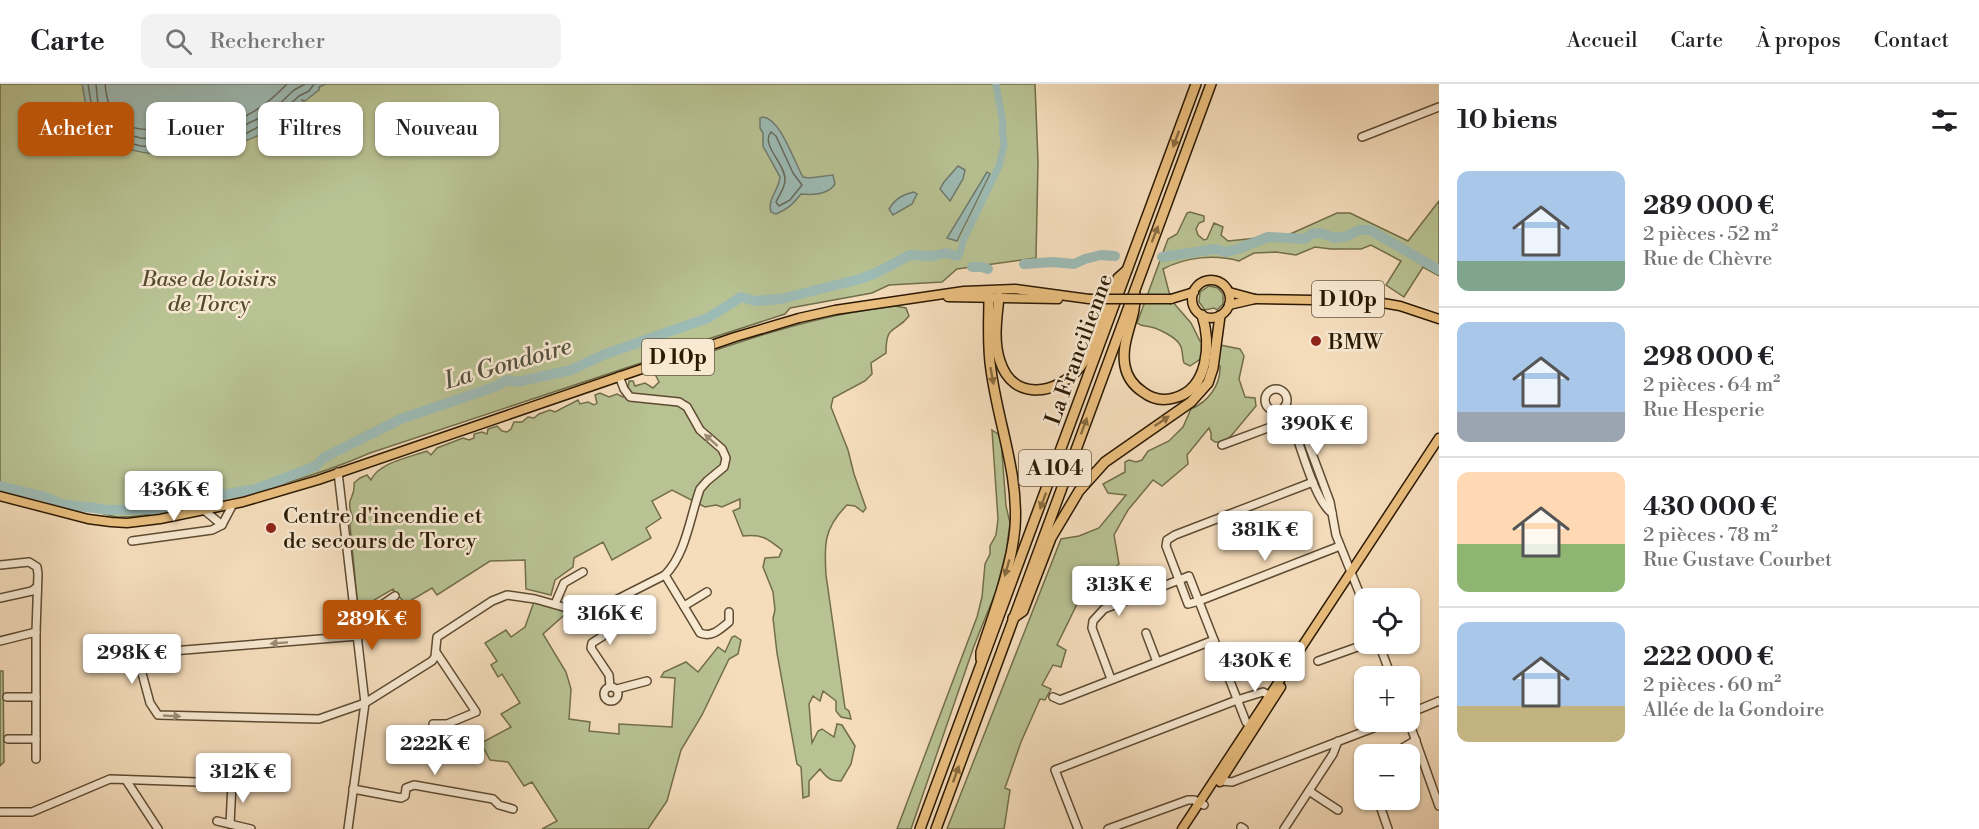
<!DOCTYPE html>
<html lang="fr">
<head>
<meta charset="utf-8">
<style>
	:root { --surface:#fff; --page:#f2f2f2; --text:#202124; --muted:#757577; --line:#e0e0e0; --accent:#b45309 }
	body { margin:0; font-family:"Libre Bodoni",serif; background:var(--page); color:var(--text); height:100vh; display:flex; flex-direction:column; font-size:22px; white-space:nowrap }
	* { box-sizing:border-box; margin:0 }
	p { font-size:20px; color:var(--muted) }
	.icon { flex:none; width:33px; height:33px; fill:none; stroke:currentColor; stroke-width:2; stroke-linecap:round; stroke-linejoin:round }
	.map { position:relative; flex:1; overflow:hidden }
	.details { display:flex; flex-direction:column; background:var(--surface); width:540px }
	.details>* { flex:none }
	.banner { position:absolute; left:18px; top:18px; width:570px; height:54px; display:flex; gap:12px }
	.fabs { position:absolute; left:1354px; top:504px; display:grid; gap:12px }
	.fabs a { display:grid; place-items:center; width:66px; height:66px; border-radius:12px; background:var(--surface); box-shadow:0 2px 4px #0004; font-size:30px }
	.price { position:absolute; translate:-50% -51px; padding:0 14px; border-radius:6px; background:#fff; color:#222; font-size:20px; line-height:39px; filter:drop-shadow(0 2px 3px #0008) }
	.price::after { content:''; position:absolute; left:50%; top:36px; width:18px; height:14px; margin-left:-9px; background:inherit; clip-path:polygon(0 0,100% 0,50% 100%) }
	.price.current { background:var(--accent); color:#fff }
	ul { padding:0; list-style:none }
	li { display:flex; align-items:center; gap:18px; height:150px; padding:0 18px }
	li+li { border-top:2px solid var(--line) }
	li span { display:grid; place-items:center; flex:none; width:168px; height:120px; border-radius:12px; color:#555 }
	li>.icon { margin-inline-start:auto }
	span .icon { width:72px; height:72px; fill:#fffc; stroke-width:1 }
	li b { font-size:26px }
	h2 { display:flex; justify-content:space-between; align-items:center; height:72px; padding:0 18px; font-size:26px }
	.pill { padding:0 21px; border-radius:12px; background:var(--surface); box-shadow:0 2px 4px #0004; font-size:21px; line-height:54px }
	.pill.current { background:var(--accent); color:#fff }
	header { display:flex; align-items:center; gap:36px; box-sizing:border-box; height:84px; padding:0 30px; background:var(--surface); border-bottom:2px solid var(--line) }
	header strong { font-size:28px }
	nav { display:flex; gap:33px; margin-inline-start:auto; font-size:21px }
	.search { width:420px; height:54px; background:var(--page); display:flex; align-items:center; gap:15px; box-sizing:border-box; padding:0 21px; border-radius:12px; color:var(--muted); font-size:22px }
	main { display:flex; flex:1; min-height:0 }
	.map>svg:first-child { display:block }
</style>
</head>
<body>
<header>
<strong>Carte</strong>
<div class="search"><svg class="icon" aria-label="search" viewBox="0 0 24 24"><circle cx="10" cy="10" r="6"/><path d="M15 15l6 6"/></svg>Rechercher</div>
<nav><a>Accueil</a><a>Carte</a><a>À propos</a><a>Contact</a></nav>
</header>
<main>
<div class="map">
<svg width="1439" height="745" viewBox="0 0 1439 745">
	<rect width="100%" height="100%" fill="#f5ddbc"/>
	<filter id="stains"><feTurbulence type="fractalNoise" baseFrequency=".00333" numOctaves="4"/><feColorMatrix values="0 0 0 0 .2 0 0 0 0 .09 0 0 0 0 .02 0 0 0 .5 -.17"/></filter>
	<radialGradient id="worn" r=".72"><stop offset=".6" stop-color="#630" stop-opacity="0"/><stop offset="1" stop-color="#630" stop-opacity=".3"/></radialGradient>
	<g fill="#b8c293" stroke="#726e4b" stroke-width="1.5">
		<path d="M0,0H1035L1038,78L1036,174L957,185L942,198L889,201L872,209L790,224L785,230L653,273L650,276L370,369C311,395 248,410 184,423C162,427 139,434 116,433L0,403Z"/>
		<path d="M1439,117V192L1423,183L1404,213L1386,201L1401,177L1371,161L1361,165H1331L1315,163L1296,171L1276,168L1254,169L1239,177C1215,170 1186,173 1163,185L1171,216L1191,239L1200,257L1240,265L1244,272L1239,295L1245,313L1255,314L1256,322L1231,352L1223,358H1215L1211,355V349L1209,344L1187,371L1188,380L1162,402L1153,396L1128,426L1114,451L1119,480L1108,489L1086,488L1078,518L1057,561L1066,566L1061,583L1053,581L1042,601L1051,605L1045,616L1040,615L1021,658L1005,704L1010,706L1004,745H947L1061,455L1079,452L1099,444L1126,411L1108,409L1103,400L1125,388V378L1129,376L1136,378L1142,376L1148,367L1169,357L1183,343L1191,325C1208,318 1221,301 1220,282L1199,276L1190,282L1184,279C1182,274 1183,265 1180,261C1176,253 1159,245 1151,243C1145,241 1142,243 1137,239L1168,155L1177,150L1187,129L1190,128L1204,132V137L1199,139L1196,145L1198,151L1204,156L1207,155L1214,139L1223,143L1221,151L1228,157L1288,151L1337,129H1350L1408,157Z"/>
		<path d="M1209,202L1218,204L1223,210V220L1217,226L1214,224L1205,226L1199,218L1200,208Z"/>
		<path d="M895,222L906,224L909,232C895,250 886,239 886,269L871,279L872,290L865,297L833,314L831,323L848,366L854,390L866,424L863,428L855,422L847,421C824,444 824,460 826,491L845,624L849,627L851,635L841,633L836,627V617L823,607L820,617L813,612L809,620L812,659L818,647L822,645L834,653L837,640L842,641L855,662L851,680L841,697C830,697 827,694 820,685L809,697V712L803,714L801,683L797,680L777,569L773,534L775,526L773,508L763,483L765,474L779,473L782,466C767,454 762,450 743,452L733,427L740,424V415L722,423L716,421L705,423L672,406L652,417L661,434L646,444L651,454L612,476L603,458L574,474L573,483L555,496L551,511L526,505L525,476L490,477L437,511L432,504L405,520C402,514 396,511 393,505L374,516L367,526L363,528L358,525L350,441L353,434C344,412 356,416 354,399L360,394L367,391L371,396C378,379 410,373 427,367L431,371L437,364L463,354L469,356L474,354V350L482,348L487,350L488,345L497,342L502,347L507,348L511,345L514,338H522L528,333L534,334L539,330L550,326L555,328L578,316L580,320L588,318L594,321L597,319L595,311L600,309L609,313L617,310L623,313L632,310L628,305L629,297H633L635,302L645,299L653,304L659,298L654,288L658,286C735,259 813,231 895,222Z"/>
		<path d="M992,346L998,350L1001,356L1006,422L1010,439L1006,468L996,507L974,562L911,745H897L977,533L982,513L985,480L990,470V462L996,451L998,435Z"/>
		<path d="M535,515L571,525L543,550L566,588L571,605L569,635L590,638L589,647L619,650V640L672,643L675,594L661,593L664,588L686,578L698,588L718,563L725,568L732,553L735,552L741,556L738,570L729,575L702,631L681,666L667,717L648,745H542L557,737L532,698L524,702L508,678L490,676L481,659L511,643L501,630L520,619L502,590L498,593L491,581L497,577L485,559L506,546L511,553L525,543Z"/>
		<path d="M0,587H3L4,678L0,682Z"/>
	</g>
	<g fill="#9dbbb5" stroke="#6f7b6e" stroke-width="1.5">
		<path d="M82,0H326L319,3V6L305,17L302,16L303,19L298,21L299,23C290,28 285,34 278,40C255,57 197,76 174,65L173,68C169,68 164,70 160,70C144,70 106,62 96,49C85,36 86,16 82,0Z"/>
		<path d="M763,33C781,35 794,78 803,93L809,94L833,91L835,100C828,111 811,111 801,110C793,120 788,125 776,130L771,128C767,115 779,106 780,93L763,62V49L760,44V34Z"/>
		<path d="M958,82L965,86L963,95L950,117L940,105L944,98Z"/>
		<path d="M987,88L990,90L957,157L947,154Z"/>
		<path d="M914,108L917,110L912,120L893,131L889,125C896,114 902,111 914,108Z"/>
	</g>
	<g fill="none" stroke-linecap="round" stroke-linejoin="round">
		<g stroke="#646a5c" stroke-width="1.5">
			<path d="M88,0L92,25L98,41L103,47L118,56L141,62L161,63L174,59L182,61L199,62L223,58L247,49L275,34L299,12L309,7L314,0"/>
			<path d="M96,0L98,20L108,41L120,49L141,54L161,56L174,52L184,54L205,53L222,51L234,46L270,29L294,6L305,0"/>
			<path d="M105,0C109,38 121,46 159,46C163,46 167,43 172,43C181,42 190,45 199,45C204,45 208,42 213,42C242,39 267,21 287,0"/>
			<path d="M771,48L776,52L793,89L802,101L790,116L779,122L776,118C779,111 785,104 785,96C786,80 760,61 771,48Z"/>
		</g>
		<path stroke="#9dbbb5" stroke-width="7" d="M957,172L960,170L963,157L999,82L1004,61L1002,44L1003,40L996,0"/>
		<g stroke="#9dbbb5" stroke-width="10">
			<path d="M1162,173L1216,165L1226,168L1238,165L1268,153L1305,155L1312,150L1320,149L1335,154L1347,152L1359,146H1370L1439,186"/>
			<path d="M1024,180L1053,178L1074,180L1085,175L1101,171L1115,172"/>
			<path d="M972,183H981L988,185"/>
			<path d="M0,402L46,413L61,420L110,426L156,425L193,416L256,405L316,382L323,374L401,335L497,302L507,296L517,298L571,286L603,271L708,234L741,213L756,217L781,215L860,195L878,188L910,171L933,172L946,169L957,172"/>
		</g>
		<g stroke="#5e4b31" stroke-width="10">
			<g id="minor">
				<path d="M1362,53L1439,23"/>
				<circle cx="1276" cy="316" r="11"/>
				<path d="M1285,322L1292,327L1301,340L1330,418L1336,451L1365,523"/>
				<path d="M1222,361L1287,337L1293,342C1300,361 1316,419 1332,429"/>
				<path d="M338,388L365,619L348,745"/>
				<path d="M204,426L222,441"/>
				<path d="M132,457L212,446L222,441L233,420"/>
				<path d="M0,481L29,478L37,483L38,490L36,548V675"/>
				<path d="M665,491L700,549C712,554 720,545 729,538V528"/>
				<path d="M0,514L32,507L37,503"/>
				<path d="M555,520L564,499L583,488"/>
				<path d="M684,522L707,508"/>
				<path d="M592,528L604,548L603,552L592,559L591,564L609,591L610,602"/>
				<path d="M357,538L395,512"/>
				<path d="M1146,549L1157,578"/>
				<path d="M358,552L147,569L141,572L139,578L150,619L158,631L319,635L365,619L432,577L435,573L437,553L492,517L507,511L535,515L581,528H592L665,491C686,470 690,433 700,405L707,397L724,383L726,374L722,365L700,346L687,323L679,318L630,313L624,305L619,292"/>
				<path d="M0,557L36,548"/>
				<path d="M1379,560L1391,592"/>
				<path d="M1318,577L1366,560"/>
				<path d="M1111,595L1092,544L1093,537L1104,525L1179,496L1166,462L1167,456L1175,451L1313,398"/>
				<circle cx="611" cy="610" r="7"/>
				<path d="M617,605L647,597"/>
				<path d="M7,613H36"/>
				<path d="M1053,613L1060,616L1214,556"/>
				<path d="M1410,629L1439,617"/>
				<path d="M1409,638L1439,722"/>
				<path d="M433,640H447L476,628L436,568"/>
				<path d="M1252,644L1246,638L1189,492L1179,496L1188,520L1199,517L1340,462"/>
				<path d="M8,655H36"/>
				<path d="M1400,670L1404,663L1416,656"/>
				<path d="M126,696L158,745"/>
				<path d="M1221,697L1232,698L1389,638"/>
				<path d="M353,705L401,714L405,712L406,704L414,701L493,715L499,721L513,725"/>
				<path d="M1309,707L1338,726"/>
				<path d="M1378,716L1388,745"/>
				<path d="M0,728H32L110,695L285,701"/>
				<path d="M217,737L251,745"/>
				<path d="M230,740L232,700"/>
				<path d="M1241,743L1244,745"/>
				<path d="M1078,745L1055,686L1237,616L1263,608L1274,614"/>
				<path d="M1108,745L1188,716H1194L1204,721"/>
				<path d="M1284,745L1333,670L1338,657"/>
			</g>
		</g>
		<g stroke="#2b1a03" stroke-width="11">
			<g id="major">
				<circle cx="1211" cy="215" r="19"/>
				<path d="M1229,208L1255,215L1371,217L1400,222L1439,235"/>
				<path d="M948,213L1058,215"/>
				<path d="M1171,215L1194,208"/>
				<path d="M1229,221L1255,215"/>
				<path d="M0,412L88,435L111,438L127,439L160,435L243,418L318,396L735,253L799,234L835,226L964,207L1015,205L1089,215"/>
				<path d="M1220,698L1281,603"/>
				<path d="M1182,745L1439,354"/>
			</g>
		</g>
		<g stroke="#2b1a03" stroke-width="12">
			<g id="highway">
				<path d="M1135,210C1137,234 1120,256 1125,282C1127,293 1134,302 1143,308C1152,315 1163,317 1174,314C1209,305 1211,259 1202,231"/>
				<path d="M999,213C997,233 993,257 1000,277C1013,318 1057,311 1080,283C1097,261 1108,220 1118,194L1127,186"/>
				<path d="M1013,534L1023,527L1051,454L1079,407L1105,378L1191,318L1208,299L1213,284L1220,232"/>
				<path d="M981,575V568C994,528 1011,486 1015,444C1019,390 998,339 991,286C987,262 989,237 989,213"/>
				<path d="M920,745L1196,0"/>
				<path d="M936,745L1211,0"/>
			</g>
		</g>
		<use href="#minor" stroke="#f8e9d3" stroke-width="7"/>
		<use href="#major" stroke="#eabe7e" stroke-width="8"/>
		<use href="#highway" stroke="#eabe7e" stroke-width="9"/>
		<g stroke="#2b1a03" stroke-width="11" stroke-linecap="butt">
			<path id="major-bridge" d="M1089,215H1171"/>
		</g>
		<use href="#major-bridge" stroke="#eabe7e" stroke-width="8"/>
	</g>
	<defs><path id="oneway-solid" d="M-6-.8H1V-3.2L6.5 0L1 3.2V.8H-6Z" transform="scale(1.5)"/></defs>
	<g fill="#8a6c40">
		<use href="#oneway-solid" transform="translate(1176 55) rotate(110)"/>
		<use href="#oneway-solid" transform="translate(1155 150) rotate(-69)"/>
		<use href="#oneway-solid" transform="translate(992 292) rotate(80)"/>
		<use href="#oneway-solid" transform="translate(1162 337) rotate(-34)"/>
		<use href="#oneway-solid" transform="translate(1084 342) rotate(-70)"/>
		<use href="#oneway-solid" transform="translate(1043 417) rotate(110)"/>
		<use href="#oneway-solid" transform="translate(1007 484) rotate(106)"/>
		<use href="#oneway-solid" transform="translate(956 690) rotate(-70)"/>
	</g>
	<g fill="#9c8c75">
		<use href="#oneway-solid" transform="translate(711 356) rotate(-138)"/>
		<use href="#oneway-solid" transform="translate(279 559) rotate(176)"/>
		<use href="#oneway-solid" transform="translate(172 632) rotate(3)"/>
	</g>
	<g fill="#8f2418" stroke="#f8e9d3" stroke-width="2">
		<circle cx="1316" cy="257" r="6"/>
		<circle cx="271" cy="444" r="6"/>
	</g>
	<g text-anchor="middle" stroke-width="5" stroke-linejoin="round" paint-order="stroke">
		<g fill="#f8e9d3" stroke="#685841" stroke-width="1.5">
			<rect x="1312" y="197" width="72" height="36" rx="4.5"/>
			<rect x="642" y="255" width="72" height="36" rx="4.5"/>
			<rect x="1019" y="366" width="72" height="36" rx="4.5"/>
		</g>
		<g font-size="21" font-weight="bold" fill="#2b1a03">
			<text x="1348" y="222">D 10p</text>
			<text x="678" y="280">D 10p</text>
			<text x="1055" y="391">A 104</text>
		</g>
		<g font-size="22" font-style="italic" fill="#554c2e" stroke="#f8e9d3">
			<text x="209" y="202">Base de loisirs<tspan x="209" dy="25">de Torcy</tspan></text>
		</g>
		<g font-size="22" fill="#2b1a03" stroke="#f8e9d3" text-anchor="start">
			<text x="1328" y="265">BMW</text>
			<text x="283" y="439">Centre d'incendie et<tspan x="283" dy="25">de secours de Torcy</tspan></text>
		</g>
		<g font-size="22" fill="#2b1a03" stroke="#f8e9d3">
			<text transform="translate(1078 265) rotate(-70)" y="8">La Francilienne</text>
		</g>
		<g font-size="24" font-style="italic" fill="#535241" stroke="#f8e9d3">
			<text transform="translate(508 279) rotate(-16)" y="8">La Gondoire</text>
		</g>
	</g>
	<rect width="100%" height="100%" filter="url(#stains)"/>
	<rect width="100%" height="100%" fill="url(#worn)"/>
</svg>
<div class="fabs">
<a><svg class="icon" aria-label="locate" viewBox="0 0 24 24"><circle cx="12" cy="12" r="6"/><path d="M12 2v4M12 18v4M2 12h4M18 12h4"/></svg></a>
<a>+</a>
<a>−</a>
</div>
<b class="price" style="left:1317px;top:372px">390K €</b>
<b class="price" style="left:174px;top:438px">436K €</b>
<b class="price" style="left:1265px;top:478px">381K €</b>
<b class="price" style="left:1119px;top:533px">313K €</b>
<b class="price" style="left:610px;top:562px">316K €</b>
<b class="price current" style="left:372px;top:567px">289K €</b>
<b class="price" style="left:132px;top:601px">298K €</b>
<b class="price" style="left:1255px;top:609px">430K €</b>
<b class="price" style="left:435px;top:692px">222K €</b>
<b class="price" style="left:243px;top:720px">312K €</b>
<div class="banner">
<a class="pill current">Acheter</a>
<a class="pill">Louer</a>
<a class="pill">Filtres</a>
<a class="pill">Nouveau</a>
</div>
</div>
<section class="details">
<h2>10 biens<svg class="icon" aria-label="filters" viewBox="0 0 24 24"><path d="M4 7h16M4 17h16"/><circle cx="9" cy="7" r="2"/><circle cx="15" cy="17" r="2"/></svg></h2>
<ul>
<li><span style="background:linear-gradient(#a9c7e8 75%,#7fa58c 0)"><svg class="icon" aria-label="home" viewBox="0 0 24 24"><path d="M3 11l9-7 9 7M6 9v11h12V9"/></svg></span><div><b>289 000 €</b><p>2 pièces · 52 m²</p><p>Rue de Chèvre</p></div></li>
<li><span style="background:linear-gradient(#a9c7e8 75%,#9aa5b1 0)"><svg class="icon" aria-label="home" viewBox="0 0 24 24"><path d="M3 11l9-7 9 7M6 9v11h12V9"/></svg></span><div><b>298 000 €</b><p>2 pièces · 64 m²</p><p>Rue Hesperie</p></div></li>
<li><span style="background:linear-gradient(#ffd9b3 60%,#8fb573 0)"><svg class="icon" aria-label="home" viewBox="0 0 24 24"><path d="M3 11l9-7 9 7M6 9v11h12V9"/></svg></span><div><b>430 000 €</b><p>2 pièces · 78 m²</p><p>Rue Gustave Courbet</p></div></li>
<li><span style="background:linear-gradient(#a9c7e8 70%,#c2b280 0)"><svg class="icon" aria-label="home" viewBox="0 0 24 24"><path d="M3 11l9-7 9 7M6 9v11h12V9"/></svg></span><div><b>222 000 €</b><p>2 pièces · 60 m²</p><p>Allée de la Gondoire</p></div></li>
</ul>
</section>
</main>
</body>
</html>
